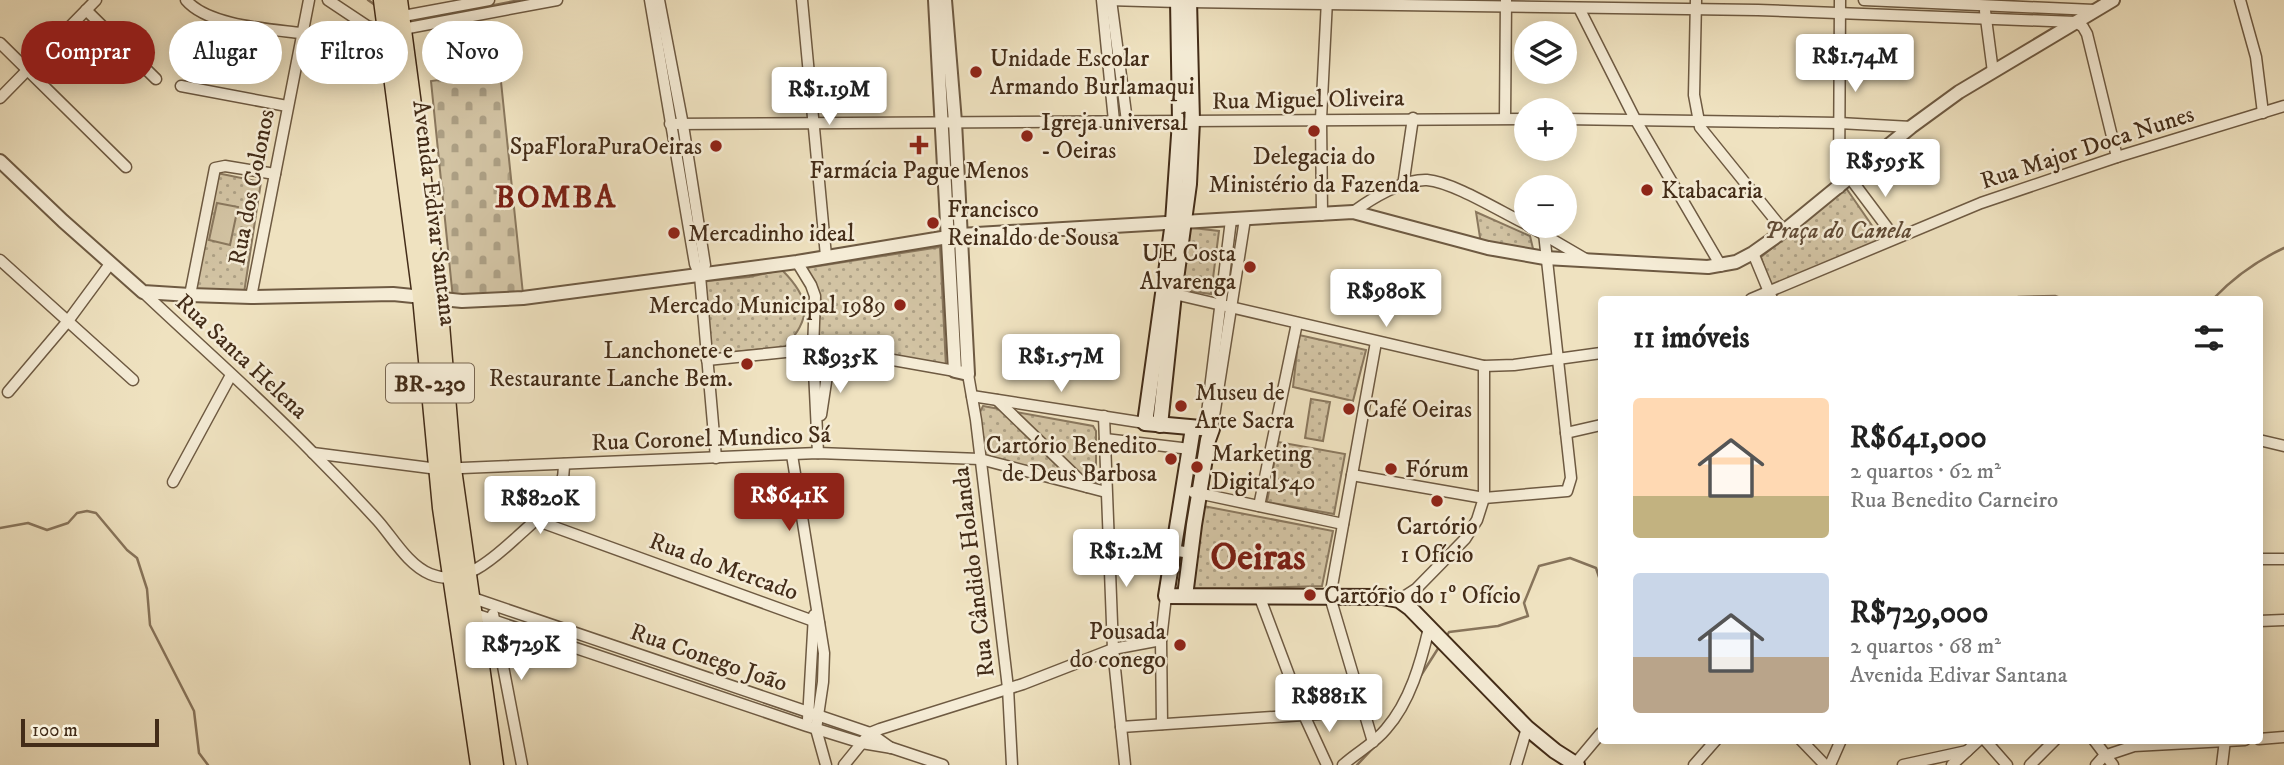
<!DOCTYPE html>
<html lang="pt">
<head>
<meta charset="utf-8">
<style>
	:root { --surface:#fff; --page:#f2f2f2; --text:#222; --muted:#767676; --accent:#8f2418 }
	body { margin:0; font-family:"IM FELL DW Pica",serif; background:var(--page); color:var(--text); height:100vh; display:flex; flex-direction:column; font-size:26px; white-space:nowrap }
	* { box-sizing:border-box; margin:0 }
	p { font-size:23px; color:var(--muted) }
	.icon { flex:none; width:38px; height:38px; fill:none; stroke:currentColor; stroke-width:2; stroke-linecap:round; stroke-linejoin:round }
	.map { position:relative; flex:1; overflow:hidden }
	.panel { position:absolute; left:1598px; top:296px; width:665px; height:448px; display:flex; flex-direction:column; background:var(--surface); border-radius:7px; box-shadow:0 4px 18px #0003 }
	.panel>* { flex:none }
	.top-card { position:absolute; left:21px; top:21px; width:665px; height:63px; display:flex; gap:14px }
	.tools { position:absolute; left:1514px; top:21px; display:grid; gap:14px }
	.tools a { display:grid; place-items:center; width:63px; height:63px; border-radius:50%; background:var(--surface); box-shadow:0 4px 18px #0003; font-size:35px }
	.scale { position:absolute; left:21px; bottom:18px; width:138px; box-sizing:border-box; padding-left:7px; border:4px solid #432c18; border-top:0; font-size:19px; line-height:24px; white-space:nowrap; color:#432c18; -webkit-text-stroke:5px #f5ecd6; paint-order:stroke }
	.price { position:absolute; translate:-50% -60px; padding:0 16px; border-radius:7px; background:#fff; color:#222; font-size:23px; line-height:46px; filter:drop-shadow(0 2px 4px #0008) }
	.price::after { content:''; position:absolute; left:50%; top:42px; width:21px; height:16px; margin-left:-10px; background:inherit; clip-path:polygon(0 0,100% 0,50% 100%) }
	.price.current { background:var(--accent); color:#fff }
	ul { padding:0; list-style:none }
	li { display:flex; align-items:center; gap:21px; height:175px; padding:0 35px }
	li span { display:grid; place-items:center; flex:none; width:196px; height:140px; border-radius:7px; color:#555 }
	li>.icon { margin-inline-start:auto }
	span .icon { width:84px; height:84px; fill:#fffc; stroke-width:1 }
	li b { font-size:30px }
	h2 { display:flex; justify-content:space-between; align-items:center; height:84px; padding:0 35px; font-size:30px }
	.pill { padding:0 24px; border-radius:32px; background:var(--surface); box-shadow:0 4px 18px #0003; font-size:24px; line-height:63px }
	.pill.current { background:var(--accent); color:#fff }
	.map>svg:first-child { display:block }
</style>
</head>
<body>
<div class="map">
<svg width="2284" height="765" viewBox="0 0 2284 765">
	<defs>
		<pattern id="cemetery-stones" width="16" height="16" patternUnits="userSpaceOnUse" patternTransform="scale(1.75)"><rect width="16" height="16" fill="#d2c3a3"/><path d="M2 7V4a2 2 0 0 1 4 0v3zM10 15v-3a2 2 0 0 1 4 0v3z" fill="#ac9f84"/></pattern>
		<pattern id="park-dots" width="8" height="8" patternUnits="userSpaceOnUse" patternTransform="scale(1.75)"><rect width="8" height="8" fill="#d2c3a3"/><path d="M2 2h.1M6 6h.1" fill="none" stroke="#ac9f84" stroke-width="1.8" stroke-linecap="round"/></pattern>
	</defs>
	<rect width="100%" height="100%" fill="#efe2c0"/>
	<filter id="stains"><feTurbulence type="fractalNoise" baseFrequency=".00286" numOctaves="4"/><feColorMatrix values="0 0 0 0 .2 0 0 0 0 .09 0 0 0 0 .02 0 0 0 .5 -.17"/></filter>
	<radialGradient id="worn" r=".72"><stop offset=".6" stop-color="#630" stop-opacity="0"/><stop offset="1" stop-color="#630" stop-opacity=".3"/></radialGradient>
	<path fill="url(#cemetery-stones)" stroke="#8a785e" stroke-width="2" d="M500,72L523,294L453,299L431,81Z"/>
	<g fill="url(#park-dots)" stroke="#8a785e" stroke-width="2">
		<path d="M217,173L261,182L244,293L195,290Z"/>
		<path d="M1846,188L1882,240L1771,288L1761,257Z"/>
		<path d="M1476,212L1530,236L1535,257L1481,244Z"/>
		<path d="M1184,227L1219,231L1211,294L1176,289Z"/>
		<path d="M940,247L946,367L818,342C814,325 820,324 821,310C822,293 815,281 806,268Z"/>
		<path d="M782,270C810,298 813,317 785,347L714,354L708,348L704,286L707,281L749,277Z"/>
		<path d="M1299,335L1366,350L1353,401L1293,387Z"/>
		<path d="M1311,399L1330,402L1323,441L1305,438Z"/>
		<path d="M983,406L1093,426L1096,431V484L1036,470L978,453L976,420Z"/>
		<path d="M1278,442L1345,454L1334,514L1267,502Z"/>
		<path d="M1198,505L1333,531L1322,586L1190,590Z"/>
	</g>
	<path fill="#d2c3a3" stroke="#8a785e" stroke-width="2" d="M217,203L238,207L230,245L209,240Z"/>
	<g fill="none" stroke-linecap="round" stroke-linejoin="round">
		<g stroke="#87745b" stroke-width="2.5">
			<path d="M368,0L375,5"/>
			<path d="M417,20L520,0"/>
			<path d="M2015,299L2018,297L2055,296L2063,299"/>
			<path d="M2213,299C2234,277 2256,261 2284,248"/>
			<path d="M0,528L28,523L47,530L68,523L77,513L87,511L96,513L127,550L137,558L147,589L150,625L194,711L199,753L208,765"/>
			<path d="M1445,639L1449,632L1498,626L1528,616L1524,603L1539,566L1570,558L1596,568L1601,583"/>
			<path d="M1420,677L1439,647"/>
			<path d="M1357,765L1375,746"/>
		</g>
		<g stroke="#6e5a42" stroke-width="13">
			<g id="minor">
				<path d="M186,0C208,26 269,29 301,33"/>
				<path d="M328,0L367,26L387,32L557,0"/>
				<path d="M650,0L695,264L700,276L716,458"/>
				<path d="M659,0L683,125L705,265L700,276"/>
				<path d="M802,0L826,256"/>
				<path d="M1102,0L1114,121"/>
				<path d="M1108,0L1178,2"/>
				<path d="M1111,0L1127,121"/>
				<path d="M1696,0L1694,95L1700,127L1784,231"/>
				<path d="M1864,0L2094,10"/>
				<path d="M2240,0L2256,57L2263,113"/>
				<path d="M1189,2L1758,10L2076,22L2083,27L2087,34L2117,157"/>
				<path d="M1579,8L1635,119L1721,266"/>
				<path d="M86,10L156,79"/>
				<path d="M1985,11L1993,72"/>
				<path d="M398,17L489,0"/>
				<path d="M0,43L126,167"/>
				<path d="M181,86L287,106"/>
				<path d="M0,98L96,0"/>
				<path d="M1505,118L1506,0"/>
				<path d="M1564,119L1839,123L1911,127"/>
				<path d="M670,124L1526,119"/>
				<path d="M1850,178L1895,238"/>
				<path d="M1403,186L1413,118"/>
				<path d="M1839,188L1840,0"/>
				<path d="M1353,212C1371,199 1403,179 1427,180C1453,182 1501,212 1526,224"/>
				<path d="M1322,215L1321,119L1327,0"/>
				<path d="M1529,226L1589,261"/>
				<path d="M1753,253L1772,299"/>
				<path d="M0,260L133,380"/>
				<path d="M797,262L811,285L815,296L813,350L818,453"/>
				<path d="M143,292C200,346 261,399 316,456C337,477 358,499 378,521C393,538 408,565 430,574C463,588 495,557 517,537C540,516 565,498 564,464"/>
				<path d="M1170,293L1484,366L1514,365L1601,353"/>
				<path d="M190,295L215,168L225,166L275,174"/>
				<path d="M251,297L309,0"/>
				<path d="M1751,299L1981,203L2117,157L2284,106"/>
				<path d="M707,360L795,351L831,349L955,371"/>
				<path d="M968,374L976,420L1008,688L1012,765"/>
				<path d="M8,392L68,321L110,264"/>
				<path d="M972,396L1145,423"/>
				<path d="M997,400L1087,487"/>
				<path d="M821,415L831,349"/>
				<path d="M1104,416L1113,649L1125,765"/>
				<path d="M1205,429L1231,220"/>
				<path d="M1212,429L1245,219"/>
				<path d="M1566,433L1601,425"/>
				<path d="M1105,439L1190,449"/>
				<path d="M2259,440L2284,446"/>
				<path d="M313,453L438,469L818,453L980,459L1106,492"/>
				<path d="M792,455L824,653L823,682L816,729L826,765"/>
				<path d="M1352,475L1484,498L1567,491L1571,478L1544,233"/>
				<path d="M173,482L231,375"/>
				<path d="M1193,492L1343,524"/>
				<path d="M1259,506L1297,323"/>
				<path d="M535,520L819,623"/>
				<path d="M1108,539L1190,553"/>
				<path d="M2259,559H2284"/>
				<path d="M470,597L870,733L891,748"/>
				<path d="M1260,598L1304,715L1327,765"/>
				<path d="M1399,600L1416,589L1465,539L1477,520L1484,498V366"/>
				<path d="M469,612L807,726L862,743L892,748L943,765"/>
				<path d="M493,614L522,765"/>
				<path d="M2259,621L2284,620"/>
				<path d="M808,719L814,615"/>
				<path d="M1162,724L1161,640L1166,596"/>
				<path d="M1121,727L1319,714L1361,703"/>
				<path d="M2259,739L2284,737"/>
				<path d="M1801,740L1825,765"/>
				<path d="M1985,740L2007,765"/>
				<path d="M2094,740L2113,765"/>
				<path d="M1373,742L1330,597L1376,342"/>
				<path d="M1575,764L1601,733"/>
				<path d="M844,765L870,733L880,729L1023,684L1113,649L1161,640"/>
				<path d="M1343,765C1357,752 1374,744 1386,729C1410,702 1421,662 1429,628"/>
				<path d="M1516,765L1527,728"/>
				<path d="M1694,765L1716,740"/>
				<path d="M1830,765L1841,740"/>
				<path d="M1903,765L1967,751"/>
				<path d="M1952,765L1979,740"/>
				<path d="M2030,765L2055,740"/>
				<path d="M2096,765L2104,756L2134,746L2245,740"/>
				<path d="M2222,765L2225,740"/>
			</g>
		</g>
		<g stroke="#6e5a42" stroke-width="16">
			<g id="tertiary">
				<path d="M935,0L955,371L968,374L955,122L945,0"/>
				<path d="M0,161L63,221L143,292L190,295L251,297L393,294L462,301L523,298L797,262L960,235L1353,212L1488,248L1545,258L1708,267L1736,262L1753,253L1784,231L1911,127L1959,92L2113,0"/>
			</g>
		</g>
		<g stroke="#432c18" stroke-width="18">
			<g id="secondary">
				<path d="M1178,0L1180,121L1173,222L1145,423L1212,429L1208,440L1194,525L1185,596"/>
				<path d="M1160,425L1174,294L1189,184L1192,121L1189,0"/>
				<path d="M1193,428L1166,596L1382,597L1399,600L1410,608L1527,728L1555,751L1577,765"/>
			</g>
		</g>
		<g stroke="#432c18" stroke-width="21">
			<g id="trunk">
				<path d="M383,0L422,297L442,508L480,765"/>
				<path d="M398,0L438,300L452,469L494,765"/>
			</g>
		</g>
		<use href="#minor" stroke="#f5ecd6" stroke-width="10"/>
		<use href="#tertiary" stroke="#f5ecd6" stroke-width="12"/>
		<use href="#secondary" stroke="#f5ecd6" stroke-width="14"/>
		<use href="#trunk" stroke="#efe2c0" stroke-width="18"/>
	</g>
	<g fill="#8f2418" stroke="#f5ecd6" stroke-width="2.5">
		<circle cx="976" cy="72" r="7"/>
		<circle cx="1314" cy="131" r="7"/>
		<circle cx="1027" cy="136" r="7"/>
		<path d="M915.5 134.5h7v7h7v7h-7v7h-7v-7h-7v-7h7z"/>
		<circle cx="716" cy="146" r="7"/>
		<circle cx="1647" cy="190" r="7"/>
		<circle cx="933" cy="223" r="7"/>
		<circle cx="674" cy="233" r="7"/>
		<circle cx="1250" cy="267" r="7"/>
		<circle cx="900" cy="305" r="7"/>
		<circle cx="747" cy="364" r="7"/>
		<circle cx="1181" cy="406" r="7"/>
		<circle cx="1349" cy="409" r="7"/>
		<circle cx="1171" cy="459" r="7"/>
		<circle cx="1197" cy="467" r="7"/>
		<circle cx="1391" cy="469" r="7"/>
		<circle cx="1437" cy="501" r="7"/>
		<circle cx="1310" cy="595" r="7"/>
		<circle cx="1180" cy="645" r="7"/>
	</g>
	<g text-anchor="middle" stroke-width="5" stroke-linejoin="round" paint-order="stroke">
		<rect fill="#f5ecd6" stroke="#786651" stroke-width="2" x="386" y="363.5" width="88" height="39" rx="5"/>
		<g font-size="23" font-weight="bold" fill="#432c18">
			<text x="430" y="391">BR-230</text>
		</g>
		<g font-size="24" fill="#432c18" stroke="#f5ecd6" text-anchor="start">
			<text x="990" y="66">Unidade Escolar<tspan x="990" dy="28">Armando Burlamaqui</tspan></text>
			<text x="1041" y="130">Igreja universal<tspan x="1041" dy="28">- Oeiras</tspan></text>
			<text x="702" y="154" text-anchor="end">SpaFloraPuraOeiras</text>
			<text x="1314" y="164" text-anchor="middle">Delegacia do<tspan x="1314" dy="28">Ministério da Fazenda</tspan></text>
			<text x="919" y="178" text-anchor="middle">Farmácia Pague Menos</text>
			<text x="1661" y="198">Ktabacaria</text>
			<text x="947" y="217">Francisco<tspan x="947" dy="28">Reinaldo de Sousa</tspan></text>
			<text x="688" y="241">Mercadinho ideal</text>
			<text x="1236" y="261" text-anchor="end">UE Costa<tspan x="1236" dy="28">Alvarenga</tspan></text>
			<text x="886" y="313" text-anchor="end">Mercado Municipal 1989</text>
			<text x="733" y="358" text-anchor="end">Lanchonete e<tspan x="733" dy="28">Restaurante Lanche Bem.</tspan></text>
			<text x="1195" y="400">Museu de<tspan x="1195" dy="28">Arte Sacra</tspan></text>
			<text x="1363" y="417">Café Oeiras</text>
			<text x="1157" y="453" text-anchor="end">Cartório Benedito<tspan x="1157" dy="28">de Deus Barbosa</tspan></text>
			<text x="1211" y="461">Marketing<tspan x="1211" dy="28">Digital540</tspan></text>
			<text x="1405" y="477">Fórum</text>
			<text x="1437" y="534" text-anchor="middle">Cartório<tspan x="1437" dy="28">1 Ofício</tspan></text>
			<text x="1324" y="603">Cartório do 1º Ofício</text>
			<text x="1166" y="639" text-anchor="end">Pousada<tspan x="1166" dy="28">do conego</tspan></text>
		</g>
		<g font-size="24" fill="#432c18" stroke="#f5ecd6">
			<text transform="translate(1308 99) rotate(-1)" y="8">Rua Miguel Oliveira</text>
			<text transform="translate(2087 147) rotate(-18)" y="8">Rua Major Doca Nunes</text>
			<text transform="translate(251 187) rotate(-79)" y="8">Rua dos Colonos</text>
			<text transform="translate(435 213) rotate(83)" y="8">Avenida Edivar Santana</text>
			<text transform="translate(242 356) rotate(43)" y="8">Rua Santa Helena</text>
			<text transform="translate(711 438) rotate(-2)" y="8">Rua Coronel Mundico Sá</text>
			<text transform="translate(724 566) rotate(20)" y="8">Rua do Mercado</text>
			<text transform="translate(973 572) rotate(-97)" y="8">Rua Cândido Holanda</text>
			<text transform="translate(709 657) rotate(19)" y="8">Rua Conego João</text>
		</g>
		<g font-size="24" font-style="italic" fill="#604a34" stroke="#f5ecd6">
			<text x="1838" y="238">Praça do Canela</text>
		</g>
		<g font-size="32" font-weight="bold" letter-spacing="2" fill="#7a1f14" stroke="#f5ecd6">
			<text x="556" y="207">BOMBA</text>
		</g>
		<g font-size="38" font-weight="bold" fill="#7a1f14" stroke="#f5ecd6">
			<text x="1258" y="569">Oeiras</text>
		</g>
	</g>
	<rect width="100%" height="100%" filter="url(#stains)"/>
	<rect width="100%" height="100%" fill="url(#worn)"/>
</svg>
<div class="tools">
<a><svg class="icon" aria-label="layers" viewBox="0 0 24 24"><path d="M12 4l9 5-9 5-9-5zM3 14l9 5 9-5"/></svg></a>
<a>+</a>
<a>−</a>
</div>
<div class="scale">100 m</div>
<b class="price" style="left:1855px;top:94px">R$1.74M</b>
<b class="price" style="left:829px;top:127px">R$1.19M</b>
<b class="price" style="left:1885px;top:199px">R$595K</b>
<b class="price" style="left:1386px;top:329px">R$980K</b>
<b class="price" style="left:1061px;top:394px">R$1.57M</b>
<b class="price" style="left:840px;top:395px">R$935K</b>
<b class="price current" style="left:789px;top:533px">R$641K</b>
<b class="price" style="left:540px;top:536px">R$820K</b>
<b class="price" style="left:1126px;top:589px">R$1.2M</b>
<b class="price" style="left:521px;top:682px">R$729K</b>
<b class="price" style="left:1329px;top:734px">R$881K</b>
<div class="top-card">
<a class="pill current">Comprar</a>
<a class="pill">Alugar</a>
<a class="pill">Filtros</a>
<a class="pill">Novo</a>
</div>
<section class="panel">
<h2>11 imóveis<svg class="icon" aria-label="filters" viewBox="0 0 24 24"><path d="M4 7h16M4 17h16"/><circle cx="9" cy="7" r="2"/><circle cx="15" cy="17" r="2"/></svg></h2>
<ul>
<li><span style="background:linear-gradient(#ffd9b3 70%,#c2b280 0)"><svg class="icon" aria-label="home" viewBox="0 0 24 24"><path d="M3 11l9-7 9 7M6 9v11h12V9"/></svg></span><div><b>R$641,000</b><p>2 quartos · 62 m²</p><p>Rua Benedito Carneiro</p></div></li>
<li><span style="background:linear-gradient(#c9d6e8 60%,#b9a48a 0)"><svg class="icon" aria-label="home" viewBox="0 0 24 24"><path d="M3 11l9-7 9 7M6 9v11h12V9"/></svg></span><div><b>R$729,000</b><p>2 quartos · 68 m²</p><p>Avenida Edivar Santana</p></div></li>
</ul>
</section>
</div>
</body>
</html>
